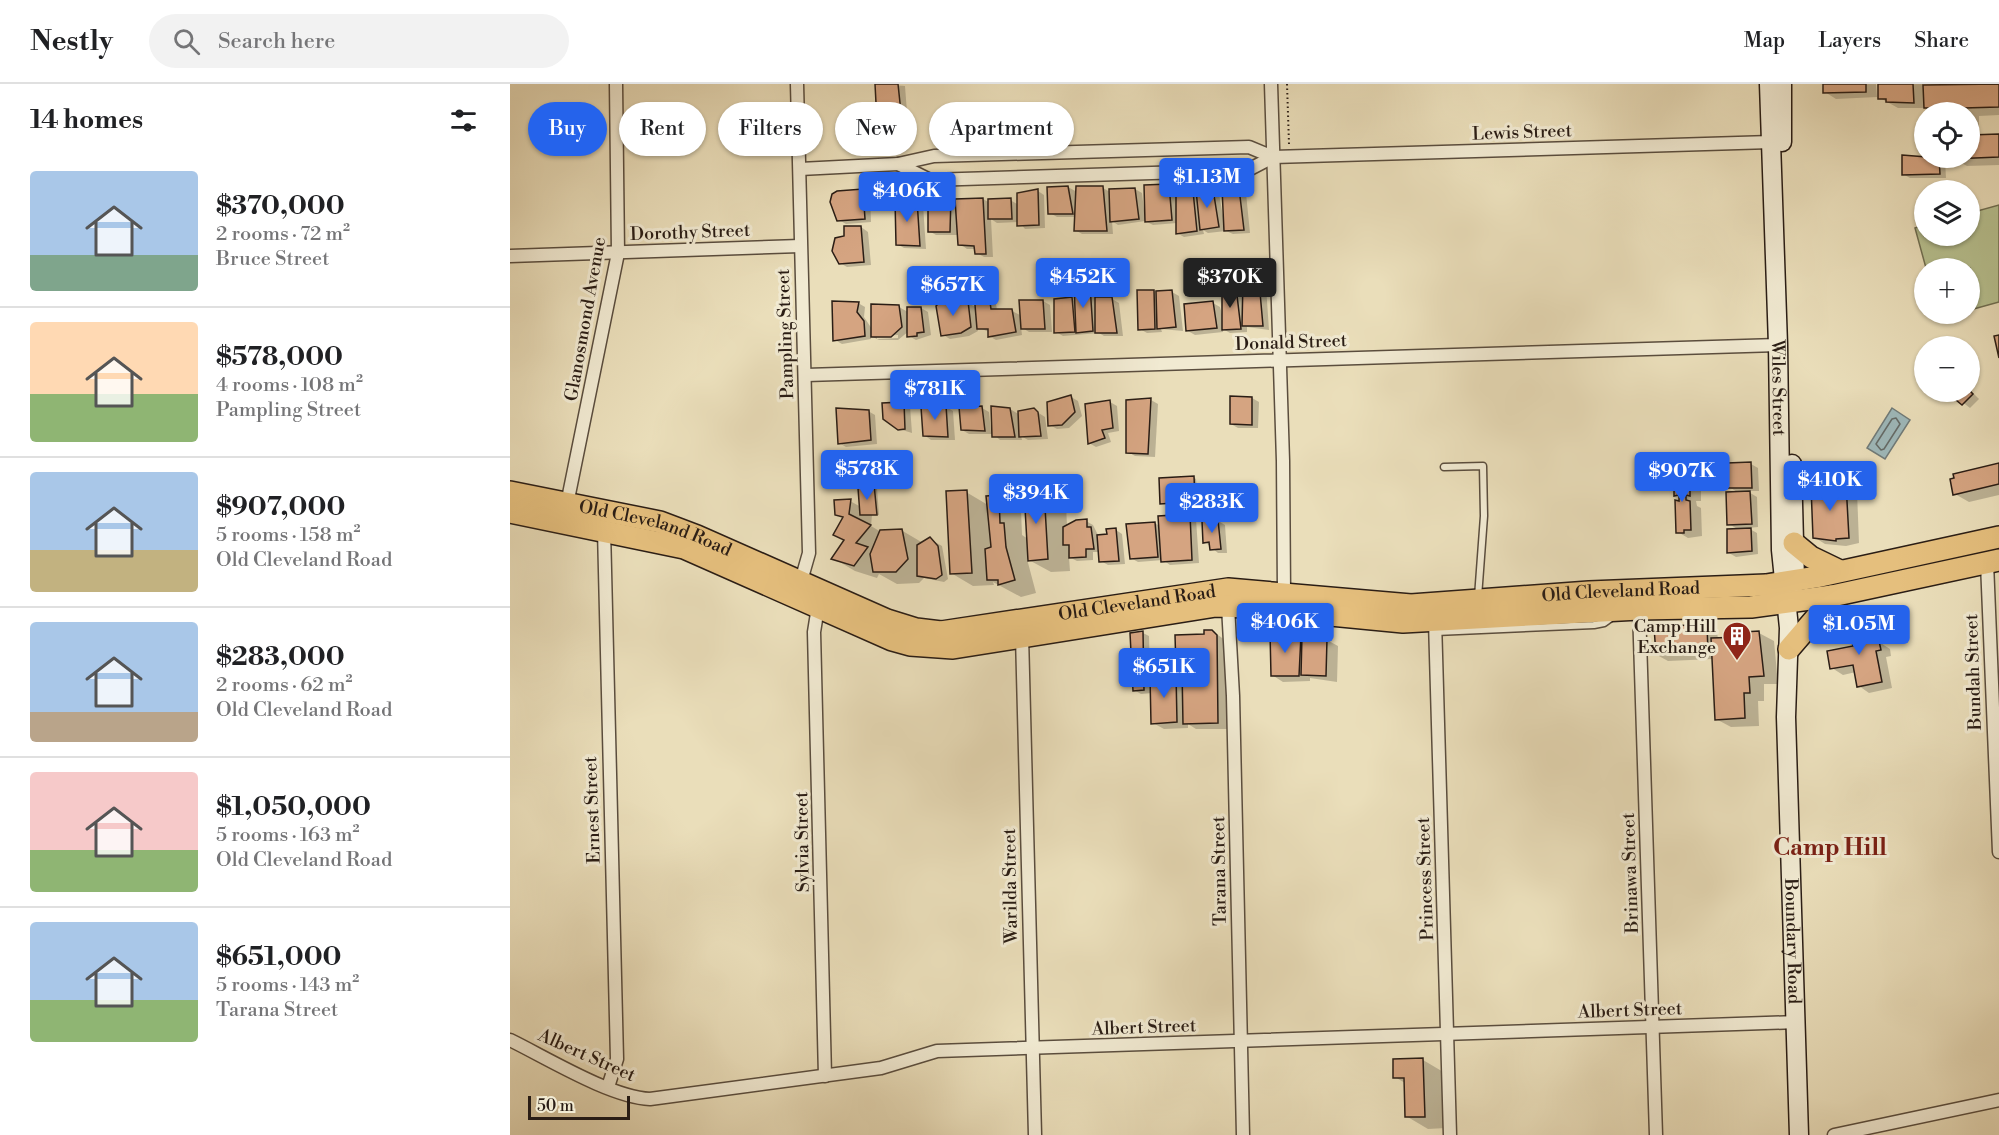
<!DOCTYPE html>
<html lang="en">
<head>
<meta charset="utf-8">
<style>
	:root { --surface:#fff; --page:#f2f2f2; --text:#202124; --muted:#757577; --line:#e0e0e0; --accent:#2563eb }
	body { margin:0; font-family:"Libre Bodoni",serif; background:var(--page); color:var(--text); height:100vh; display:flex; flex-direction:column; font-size:22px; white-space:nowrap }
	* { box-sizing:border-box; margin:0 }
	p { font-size:20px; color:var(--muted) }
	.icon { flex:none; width:33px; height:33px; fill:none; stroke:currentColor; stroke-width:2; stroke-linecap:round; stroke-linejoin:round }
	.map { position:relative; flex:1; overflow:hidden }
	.sheet { display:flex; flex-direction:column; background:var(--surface); width:510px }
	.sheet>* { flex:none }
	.hud { position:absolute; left:18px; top:18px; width:570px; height:54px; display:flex; gap:12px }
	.controls { position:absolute; left:1404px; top:18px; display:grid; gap:12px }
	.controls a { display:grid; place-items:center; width:66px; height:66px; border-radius:50%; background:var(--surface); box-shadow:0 2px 4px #0004; font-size:30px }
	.scale { position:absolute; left:18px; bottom:15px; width:102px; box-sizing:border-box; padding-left:6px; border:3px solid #2a1d15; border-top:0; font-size:16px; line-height:21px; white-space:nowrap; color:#2a1d15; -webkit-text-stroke:4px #f1ead2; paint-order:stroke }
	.price { position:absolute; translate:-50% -51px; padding:0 14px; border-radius:6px; background:var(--accent); color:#fff; font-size:20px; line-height:39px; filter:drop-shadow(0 2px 3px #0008) }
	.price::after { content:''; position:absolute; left:50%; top:36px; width:18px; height:14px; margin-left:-9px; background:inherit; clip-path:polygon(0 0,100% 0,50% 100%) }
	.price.on { background:#222; color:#fff }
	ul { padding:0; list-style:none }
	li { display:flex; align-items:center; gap:18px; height:150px; padding:0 30px }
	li+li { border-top:2px solid var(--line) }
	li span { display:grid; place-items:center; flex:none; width:168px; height:120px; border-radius:6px; color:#555 }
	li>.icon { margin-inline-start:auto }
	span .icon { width:72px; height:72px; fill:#fffc; stroke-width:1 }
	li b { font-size:26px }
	h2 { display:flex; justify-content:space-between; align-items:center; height:72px; padding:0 30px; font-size:26px }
	.chip { padding:0 21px; border-radius:27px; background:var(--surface); box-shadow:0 2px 4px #0004; font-size:21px; line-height:54px }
	.chip.on { background:var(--accent); color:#fff }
	header { display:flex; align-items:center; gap:36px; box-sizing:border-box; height:84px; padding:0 30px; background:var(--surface); border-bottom:2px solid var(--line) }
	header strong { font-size:28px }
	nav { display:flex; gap:33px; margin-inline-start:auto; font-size:21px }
	.search { width:420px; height:54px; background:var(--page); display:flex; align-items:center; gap:15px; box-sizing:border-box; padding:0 21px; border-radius:33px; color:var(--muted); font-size:22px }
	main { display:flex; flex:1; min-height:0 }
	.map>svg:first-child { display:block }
</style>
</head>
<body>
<header>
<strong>Nestly</strong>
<div class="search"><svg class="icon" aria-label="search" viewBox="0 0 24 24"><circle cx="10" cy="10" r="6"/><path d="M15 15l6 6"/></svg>Search here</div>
<nav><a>Map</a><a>Layers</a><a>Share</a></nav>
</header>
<main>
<section class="sheet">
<h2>14 homes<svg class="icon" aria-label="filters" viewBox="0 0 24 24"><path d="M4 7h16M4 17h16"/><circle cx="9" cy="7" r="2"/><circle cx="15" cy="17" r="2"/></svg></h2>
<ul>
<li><span style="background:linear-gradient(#a9c7e8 70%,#7fa58c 0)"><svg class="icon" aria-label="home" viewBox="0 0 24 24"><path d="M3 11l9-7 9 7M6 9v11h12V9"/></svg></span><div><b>$370,000</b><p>2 rooms · 72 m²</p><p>Bruce Street</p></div></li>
<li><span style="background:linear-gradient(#ffd9b3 60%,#8fb573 0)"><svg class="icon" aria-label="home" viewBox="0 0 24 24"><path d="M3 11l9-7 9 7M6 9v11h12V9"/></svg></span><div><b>$578,000</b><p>4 rooms · 108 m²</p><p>Pampling Street</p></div></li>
<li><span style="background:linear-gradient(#a9c7e8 65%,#c2b280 0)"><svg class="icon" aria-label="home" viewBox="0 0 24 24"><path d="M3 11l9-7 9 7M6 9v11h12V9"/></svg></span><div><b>$907,000</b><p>5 rooms · 158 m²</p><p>Old Cleveland Road</p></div></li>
<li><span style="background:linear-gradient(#a9c7e8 75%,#b9a48a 0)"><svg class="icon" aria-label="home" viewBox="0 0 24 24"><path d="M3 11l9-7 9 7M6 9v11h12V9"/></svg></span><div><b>$283,000</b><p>2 rooms · 62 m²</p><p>Old Cleveland Road</p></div></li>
<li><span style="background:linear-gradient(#f6c9c9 65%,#8fb573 0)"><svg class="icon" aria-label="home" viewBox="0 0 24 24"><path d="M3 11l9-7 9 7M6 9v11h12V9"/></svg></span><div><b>$1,050,000</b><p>5 rooms · 163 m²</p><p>Old Cleveland Road</p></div></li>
<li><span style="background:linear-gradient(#a9c7e8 65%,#8fb573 0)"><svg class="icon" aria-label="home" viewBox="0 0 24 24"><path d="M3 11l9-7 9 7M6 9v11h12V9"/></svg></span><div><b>$651,000</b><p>5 rooms · 143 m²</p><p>Tarana Street</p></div></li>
</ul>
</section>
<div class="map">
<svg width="1489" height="1051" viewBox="0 0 1489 1051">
	<rect width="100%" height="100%" fill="#eadeba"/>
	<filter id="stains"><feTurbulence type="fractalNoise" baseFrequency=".00333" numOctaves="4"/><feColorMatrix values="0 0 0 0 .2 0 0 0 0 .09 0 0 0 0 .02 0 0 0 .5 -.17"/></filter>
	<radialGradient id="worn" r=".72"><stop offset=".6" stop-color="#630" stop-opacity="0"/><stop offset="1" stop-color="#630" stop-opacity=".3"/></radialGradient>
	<path fill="#b7c190" stroke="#706f52" stroke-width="1.5" d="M1489,121V218L1460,226V184H1416L1405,144L1414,141V152H1460V129Z"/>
	<path fill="#9eb9bb" stroke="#707b79" stroke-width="1.5" d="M1382,324L1400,336L1375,375L1357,364Z"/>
	<g fill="#0003" fill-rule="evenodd">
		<path d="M367,0L395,2L398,41H375L368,37Z"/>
		<path d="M1310,0H1366L1367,13L1326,15L1315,8V1Z"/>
		<path d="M1369,0H1413L1414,3L1489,1V31L1469,32V52H1489V81L1457,82L1442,74H1460V28H1424L1416,24H1388L1370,14Z"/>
		<path d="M1394,73L1431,74L1435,76L1436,94H1400L1393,90Z"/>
		<path d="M659,101L666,106V110L683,109L688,112L702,106L709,110L713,132L729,105L736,109L740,149L723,150L716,147L698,149L693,146L694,150L674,153L667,149V139L643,141L635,137L608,141L602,137L603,150H572L565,146L566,133H547L540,129L558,103L567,108L593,104L600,108L625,105L632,109L634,126Z"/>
		<path d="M353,106L360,110L361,138L336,140L329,136Z"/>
		<path d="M528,107L534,111L535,144L515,145L509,138L487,139L481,135L483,173H474L467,169L466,165H457L450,160L449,151H426L419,147L440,114L446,117L473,115L480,119L500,116L509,121Z"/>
		<path d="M406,117L413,121L416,165L394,164L387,160Z"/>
		<path d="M351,143L358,148L361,181L337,183L330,179L336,153Z"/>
		<path d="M476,198L483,202L487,226L502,227L512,232L533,217L540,221L542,248H519L511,243L512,251L486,256L479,252V248L467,243L468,247L459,252L440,255L433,251L458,219L467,224Z"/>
		<path d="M749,198L756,202L759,246L737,243V248L720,249L713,245V248L685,251L678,247L703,219L710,223L713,234L726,204L734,209Z"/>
		<path d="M579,202L586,206L587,215H602L609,219L613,252H594L589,249L553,252L546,248L561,215L566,218Z"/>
		<path d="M644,207L662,208L669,212L673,247L651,245L652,248L637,249L630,245Z"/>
		<path d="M348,219L355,223L354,233L362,245L389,223L398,228L411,224L418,228L421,251L406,256L399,252V247L388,256H369L361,252V255L332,260L325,256ZM388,251V254L367,255V252Z"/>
		<path d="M391,295H398L406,299L411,320L400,322L402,349L389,345L394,319Z"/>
		<path d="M1460,306L1469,315L1460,324L1442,310L1445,308Z"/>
		<path d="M561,313L568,317L572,332L559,344L547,345L540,341Z"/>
		<path d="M742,314L749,318L748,344H728L721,340Z"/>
		<path d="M641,316L648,320L645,373L625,372L618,368V317Z"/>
		<path d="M600,318L607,322L609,347L598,349L601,358L586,363L579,359Z"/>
		<path d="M436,323L443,327L445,356H421L414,351Z"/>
		<path d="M472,324L479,328L481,348L500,325L510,331L524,326L535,333L538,355L518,356L511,352L512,356H490L483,350H459L452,346Z"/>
		<path d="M358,327L365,331L367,360L336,363L329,359Z"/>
		<path d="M1241,380L1248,384L1249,407H1237L1247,413L1248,443L1238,444L1247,449L1248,470L1226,473L1219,469L1229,446L1219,440L1229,409L1219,403Z"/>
		<path d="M1489,380V411L1459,418L1445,410V391Z"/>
		<path d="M1180,392L1191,398V417H1186L1187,422L1191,424L1192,452L1178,454L1168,448L1171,418L1170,414L1165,411L1166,393Z"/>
		<path d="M683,393L686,395L688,416L676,417L673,410L665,411V420L652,419L650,395Z"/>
		<path d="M1336,401L1347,407L1349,459L1336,462L1315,460L1304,453Z"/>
		<path d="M364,402L367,404L369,431H362L361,442L371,448L391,446L413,459L420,455L432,462L438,495L434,498L414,494L409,499L387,500L369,490L367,494L345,487L323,474L336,456L334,434L326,430L340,417L351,423Z"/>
		<path d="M534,407L556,420L557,442L576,437L583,441L589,453L598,452L606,446L612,450L615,480L598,481L591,477L590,468H583V476L567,477L559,473L560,487L541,488L517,475L526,509L511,513L483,498L484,501L463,502L441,489L456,408L478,421L489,412L511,425L512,451L518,455Z"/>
		<path d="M679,431L686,435L689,479L660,481L653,476L628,478L621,474L645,439L651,443Z"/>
		<path d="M708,437L715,441L717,469H708L695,458Z"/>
		<path d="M1355,537L1366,543L1369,558L1380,565L1381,572L1376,573L1382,604L1359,609L1349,602L1346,588L1333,591L1322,584L1345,563Z"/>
		<path d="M1197,542L1207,548L1208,555L1236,554L1249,549L1264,557L1268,600H1254V617H1248L1249,642L1221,643L1206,635L1203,575L1158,577L1147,571Z"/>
		<path d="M702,547L718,558V645H686L678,640V644L654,645L643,639L642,609L631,610L624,606L633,549L639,552L640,593L665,592L673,597V587L668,584Z"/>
		<path d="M790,553L817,556L828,562L827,598L800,594V597L773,598L762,591Z"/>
		<path d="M913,976L935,989L936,1044L918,1045L896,1032L895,999L885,993Z"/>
	</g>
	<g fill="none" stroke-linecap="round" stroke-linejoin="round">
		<path stroke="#646b68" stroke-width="1.5" d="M1386,334L1390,340L1374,365L1371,366L1366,360L1382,335Z"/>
	</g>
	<g fill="#d5a481" stroke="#2a1d15" stroke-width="1.5">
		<path d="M365,0H388L392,38H367Z"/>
		<path d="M1313,0H1356V8L1313,9Z"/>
		<path d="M1368,0H1403L1404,19L1376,18V15H1368Z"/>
		<path d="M1489,0V23L1454,24V28H1435V26H1446V24H1414L1413,1Z"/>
		<path d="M1489,50V73L1441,75L1460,74V51Z"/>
		<path d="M1392,71L1429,74L1430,90L1392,91Z"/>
		<path d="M659,100L662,136L635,138L634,101Z"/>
		<path d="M558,102L563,130H538L537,103Z"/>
		<path d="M566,102H593L597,147H564Z"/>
		<path d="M625,104L629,135L600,138L599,105Z"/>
		<path d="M712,104H729L734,146L714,147Z"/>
		<path d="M353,105L355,135L327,137L320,118L322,110L327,107Z"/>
		<path d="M528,105L529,141L507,142V109Z"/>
		<path d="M703,105L709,143L690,146L686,106Z"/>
		<path d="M683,107L687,147L666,150V108Z"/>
		<path d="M441,112L440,148H418V113Z"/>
		<path d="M473,114L476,170H465L464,162L448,161L445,115Z"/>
		<path d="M501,114L502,135H478V115Z"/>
		<path d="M385,115L407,116L410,162L386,161Z"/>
		<path d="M334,142H351L354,178L329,180L322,167L325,154L334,152Z"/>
		<path d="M733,196L749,197L753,242H732Z"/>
		<path d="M463,197H477L481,225H502L506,248L478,253V245H467Z"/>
		<path d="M564,201H580L583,247L566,249Z"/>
		<path d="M712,203H726L731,245L712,246Z"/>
		<path d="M627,206H644L645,245L628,246Z"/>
		<path d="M662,206L666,243L647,245L646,207Z"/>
		<path d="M562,213L565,248L544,249V215Z"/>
		<path d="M585,213H602L607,249H585Z"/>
		<path d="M509,216H533L535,245H511Z"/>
		<path d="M322,217L349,218L347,228L354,237L355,252L323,257Z"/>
		<path d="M458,217L461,243L451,249L431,252L426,222L430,218Z"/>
		<path d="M703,217L707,244L676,247L674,220Z"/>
		<path d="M361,220L389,221L392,243L381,253H361Z"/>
		<path d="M397,223H411L414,248L407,249V252L397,253Z"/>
		<path d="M1489,251V274L1484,252Z"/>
		<path d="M399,293L405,317L394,318L395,345L388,346L373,335L372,319L392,318L389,294Z"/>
		<path d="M1460,307L1463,310L1452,321L1440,311L1443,308Z"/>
		<path d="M561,311L565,328L552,341L538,342L537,318Z"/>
		<path d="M720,312L742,313V341L720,340Z"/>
		<path d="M641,314L638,370L616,369V316Z"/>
		<path d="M600,316L603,344L592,346L595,354L578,360L575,320Z"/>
		<path d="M436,321L438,353L413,352L411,323Z"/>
		<path d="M472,322L475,347L451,346L449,323Z"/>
		<path d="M481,322L500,324L505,353H482Z"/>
		<path d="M326,324L359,326L361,356L328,360Z"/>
		<path d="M524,324L528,328L531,352L509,353L508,327Z"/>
		<path d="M1241,378L1242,404H1217V379Z"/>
		<path d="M1489,379V400L1443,411L1440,395L1444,394L1443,390Z"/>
		<path d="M1164,391H1180V412L1176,411V416L1180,417L1181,446H1174V449H1166L1165,416L1169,417V411L1164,412Z"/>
		<path d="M684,392L685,415L672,416V409L662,410L663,419L650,420L649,394Z"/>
		<path d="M1336,399L1339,454L1326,455V457L1303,454L1301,402Z"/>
		<path d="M364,400L367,431H350L348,404Z"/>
		<path d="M457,406L462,489L440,490L436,407Z"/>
		<path d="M514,406H534L538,475L518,477Z"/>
		<path d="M1240,407L1242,440L1217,441L1216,408Z"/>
		<path d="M489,411L490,439H494L496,463L505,496L488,501V496H477L475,465L481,463L476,412Z"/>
		<path d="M341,415L339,430L361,441L346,459L358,463L344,482L321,475L334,456L323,451L333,433L325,431L324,416Z"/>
		<path d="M680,430L682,476L651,478L648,432Z"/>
		<path d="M577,435V443H581L584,465H576V473L559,474V461H553V443L566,436Z"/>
		<path d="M708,436L711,465L700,466L699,458L693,459L692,437Z"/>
		<path d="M645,438L648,473L620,475L616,440Z"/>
		<path d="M606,444L609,477L589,478L587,451L597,450L596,445Z"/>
		<path d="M1241,444L1242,467L1217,469V445Z"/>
		<path d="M392,445L398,475L386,488H363L360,470L370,446Z"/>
		<path d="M420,453L428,462L432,491L426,495L407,492V461Z"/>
		<path d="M1355,535L1360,559L1369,557L1371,566L1366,567L1372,598L1347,603L1343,581L1320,585L1317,567L1343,562L1338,539Z"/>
		<path d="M1197,540L1198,569L1146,571L1144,543Z"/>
		<path d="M694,546H702L707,551L708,639L673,640L672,585H666L665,551L694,550Z"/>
		<path d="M633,547L634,606L623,607L620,549Z"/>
		<path d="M1249,547L1254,592L1239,593L1240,609H1234L1235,634L1205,636L1201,554L1235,553L1234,548Z"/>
		<path d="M760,548L791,551L789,592H761Z"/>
		<path d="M792,551L817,555L816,592L791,591Z"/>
		<path d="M666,590L667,638L641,640L640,592Z"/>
		<path d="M913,974L915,1033H895L894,994H883V975Z"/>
	</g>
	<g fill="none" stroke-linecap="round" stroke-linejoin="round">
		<g stroke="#5a4d3e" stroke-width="9">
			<g id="service">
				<path d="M934,383L973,382L974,432L968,513"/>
				<path d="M926,548L1084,541L1094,539L1101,534"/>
			</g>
		</g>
		<g stroke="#5a4d3e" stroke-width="15">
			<g id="minor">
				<path d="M287,0L299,469L291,497"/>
				<path d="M761,0L773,377L774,509"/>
				<path d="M388,80L420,96L738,86L763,73L1261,58"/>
				<path d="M290,85L388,80L424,72L739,63L763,73"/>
				<path d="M0,172L290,162"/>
				<path d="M296,291L1268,261"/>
				<path d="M56,425L108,169L106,0"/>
				<path d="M94,446L107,975L98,1003"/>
				<path d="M1477,479L1489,768"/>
				<path d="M718,522L723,612L733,1051"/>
				<path d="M308,523L304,548L315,992"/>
				<path d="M1129,525L1146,1051"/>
				<path d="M925,537L940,1051"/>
				<path d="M512,552L525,1051"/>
				<path d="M0,956C37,974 100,1013 140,1015L371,984L427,967L1287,938"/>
				<path d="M1324,1051L1489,1016"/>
			</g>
		</g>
		<g stroke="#2a1d15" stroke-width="21">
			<g id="secondary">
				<path id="s1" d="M1259,0L1268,261L1271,466L1279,544L1276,633L1289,1051"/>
				<path d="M1272,0V58"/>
				<path d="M1281,508L1285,497L1282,380"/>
			</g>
		</g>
		<g stroke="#2a1d15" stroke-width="24">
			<g id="trunk">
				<path id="s2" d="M0,408L150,438L187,452L377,536L406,545L431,548L718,505L901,521L1079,508L1256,501L1306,493L1489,453"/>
				<path d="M0,428L174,464L382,556L400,561L443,564L706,522L738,523L893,538L1129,525L1241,523L1322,512L1489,476"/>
				<path d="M1284,459L1301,473L1330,487"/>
				<path d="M1279,565L1316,522L1322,512"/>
			</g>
		</g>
		<path stroke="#2a1d15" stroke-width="2" stroke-dasharray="1.5 3" stroke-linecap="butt" d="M777,0L779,60"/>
		<use href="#service" stroke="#f1ead2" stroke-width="6"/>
		<use href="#minor" stroke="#f1ead2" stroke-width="12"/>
		<use href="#secondary" stroke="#f1ead2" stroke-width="18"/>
		<use href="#trunk" stroke="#e5bf7d" stroke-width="21"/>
	</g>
	<defs>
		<g id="building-pin" transform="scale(1.5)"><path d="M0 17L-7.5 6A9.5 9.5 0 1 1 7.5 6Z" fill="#8f2418" stroke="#f1ead2"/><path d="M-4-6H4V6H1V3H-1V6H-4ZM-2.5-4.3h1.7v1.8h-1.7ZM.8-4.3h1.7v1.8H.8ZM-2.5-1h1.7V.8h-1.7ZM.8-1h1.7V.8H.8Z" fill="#fff"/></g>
	</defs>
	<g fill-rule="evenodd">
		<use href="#building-pin" x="1227" y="552"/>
	</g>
	<g text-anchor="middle" stroke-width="6" stroke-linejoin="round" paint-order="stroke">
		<g font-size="18" fill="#2a1d15" stroke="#f1ead2">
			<text transform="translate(1012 48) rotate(-2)" y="6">Lewis Street</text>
			<text transform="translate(180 148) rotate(-2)" y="6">Dorothy Street</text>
			<text transform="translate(75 235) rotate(-80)" y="6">Glanosmond Avenue</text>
			<text transform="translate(275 250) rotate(-92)" y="6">Pampling Street</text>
			<text transform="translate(781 258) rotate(-2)" y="6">Donald Street</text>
			<text dy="6" stroke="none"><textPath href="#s1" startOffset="304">Wiles Street</textPath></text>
			<text dy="6" stroke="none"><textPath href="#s2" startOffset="150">Old Cleveland Road</textPath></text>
			<text dy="6" stroke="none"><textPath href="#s2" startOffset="1140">Old Cleveland Road</textPath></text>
			<text dy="6" stroke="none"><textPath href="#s2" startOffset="654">Old Cleveland Road</textPath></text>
			<text transform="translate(1463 588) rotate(-92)" y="6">Bundah Street</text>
			<text transform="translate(82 726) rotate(-92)" y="6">Ernest Street</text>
			<text transform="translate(292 758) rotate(-91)" y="6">Sylvia Street</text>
			<text transform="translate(709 787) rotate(-91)" y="6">Tarana Street</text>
			<text transform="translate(1120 789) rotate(-92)" y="6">Brinawa Street</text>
			<text transform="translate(915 795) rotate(-92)" y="6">Princess Street</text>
			<text transform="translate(500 802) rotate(-91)" y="6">Warilda Street</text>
			<text dy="6" stroke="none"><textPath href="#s1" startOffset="858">Boundary Road</textPath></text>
			<text transform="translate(1120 926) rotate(-2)" y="6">Albert Street</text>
			<text transform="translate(634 943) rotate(-2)" y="6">Albert Street</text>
			<text transform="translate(77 971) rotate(24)" y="6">Albert Street</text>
		</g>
		<g font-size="18" fill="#2a1d15" stroke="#f1ead2" text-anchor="end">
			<text x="1206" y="548">Camp Hill<tspan x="1206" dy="21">Exchange</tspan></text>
		</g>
		<g font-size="24" font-weight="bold" fill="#7a1f14" stroke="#f1ead2">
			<text x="1320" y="771">Camp Hill</text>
		</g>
	</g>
	<rect width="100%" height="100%" filter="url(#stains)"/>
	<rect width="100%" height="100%" fill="url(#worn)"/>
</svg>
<div class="controls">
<a><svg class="icon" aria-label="locate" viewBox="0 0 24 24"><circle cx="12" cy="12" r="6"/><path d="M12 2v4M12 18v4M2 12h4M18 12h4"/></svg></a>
<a><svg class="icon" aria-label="layers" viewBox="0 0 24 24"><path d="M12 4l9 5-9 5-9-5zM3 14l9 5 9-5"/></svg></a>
<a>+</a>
<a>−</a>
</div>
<div class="scale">50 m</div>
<b class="price" style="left:697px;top:125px">$1.13M</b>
<b class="price" style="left:397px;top:139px">$406K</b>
<b class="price" style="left:573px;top:225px">$452K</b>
<b class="price on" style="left:720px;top:225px">$370K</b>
<b class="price" style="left:443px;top:233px">$657K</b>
<b class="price" style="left:425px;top:337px">$781K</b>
<b class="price" style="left:357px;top:417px">$578K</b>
<b class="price" style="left:1172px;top:419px">$907K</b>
<b class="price" style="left:1320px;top:428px">$410K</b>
<b class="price" style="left:526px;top:441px">$394K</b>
<b class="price" style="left:702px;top:450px">$283K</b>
<b class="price" style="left:775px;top:570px">$406K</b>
<b class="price" style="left:1349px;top:572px">$1.05M</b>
<b class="price" style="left:654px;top:615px">$651K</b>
<div class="hud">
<a class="chip on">Buy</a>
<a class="chip">Rent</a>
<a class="chip">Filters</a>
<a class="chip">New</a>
<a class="chip">Apartment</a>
</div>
</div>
</main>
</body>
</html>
